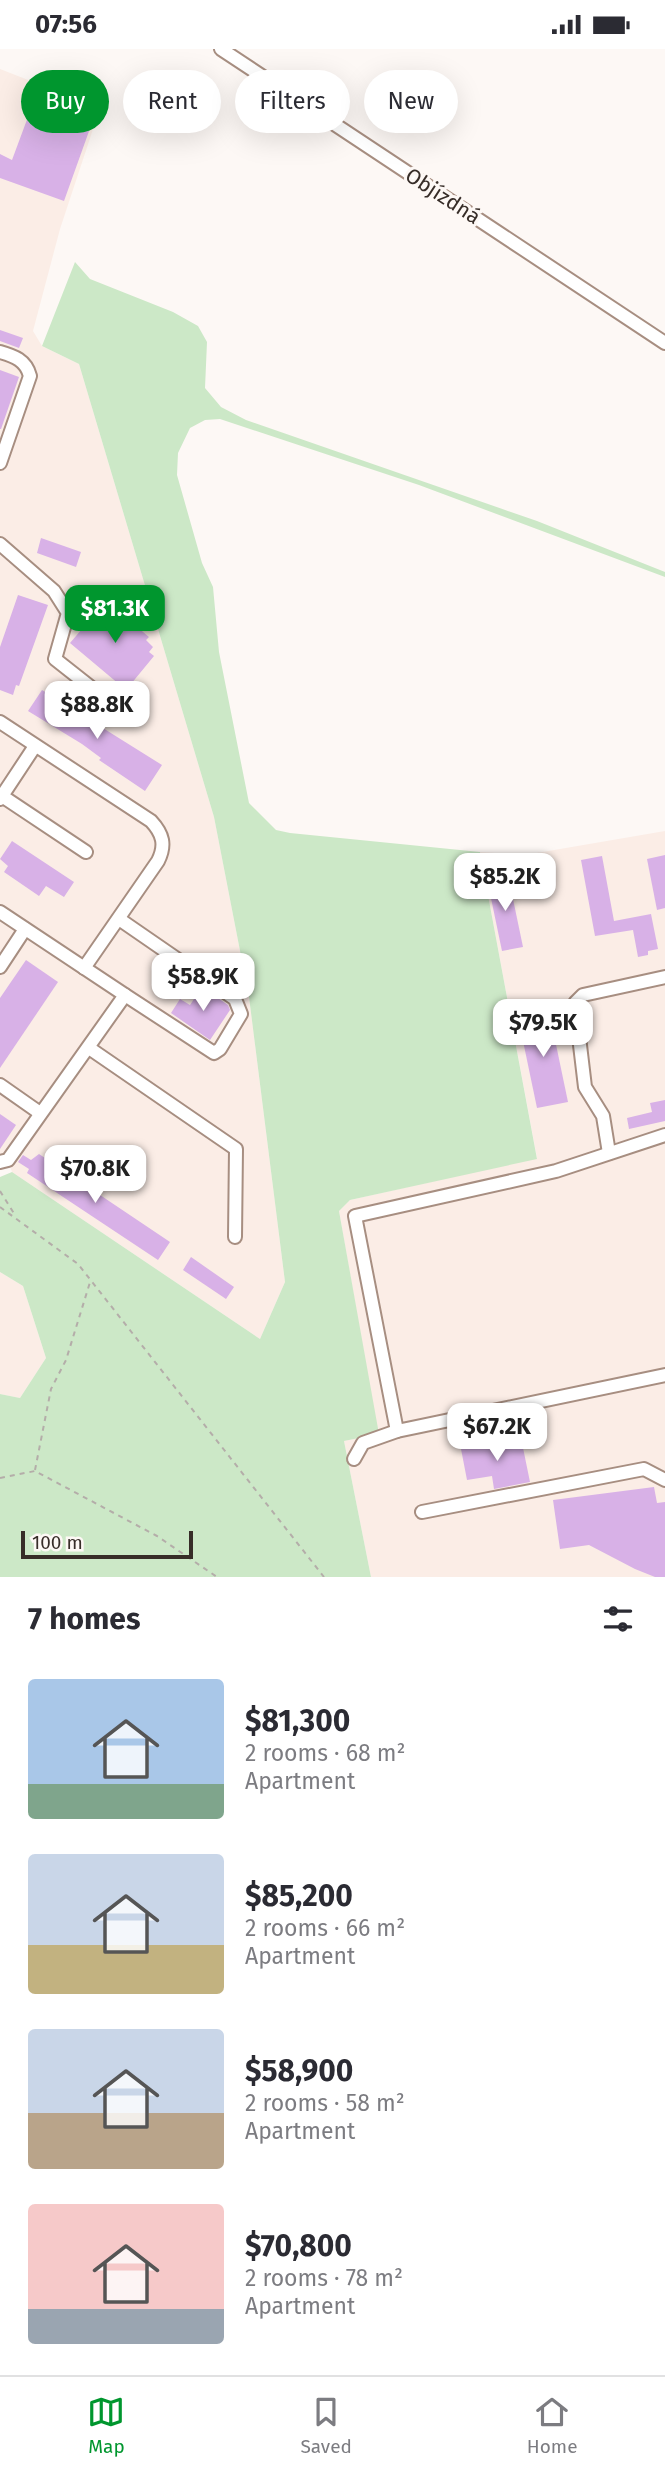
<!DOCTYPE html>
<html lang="en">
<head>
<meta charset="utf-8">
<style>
	:root { --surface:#fff; --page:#f7f7f7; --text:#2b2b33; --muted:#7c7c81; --line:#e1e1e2; --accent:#00962e }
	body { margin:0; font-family:"Fira Sans",sans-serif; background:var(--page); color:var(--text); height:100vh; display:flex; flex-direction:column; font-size:26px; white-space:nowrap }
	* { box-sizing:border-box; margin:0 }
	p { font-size:23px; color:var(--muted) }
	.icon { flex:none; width:38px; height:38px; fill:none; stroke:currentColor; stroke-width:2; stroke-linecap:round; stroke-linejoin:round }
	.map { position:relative; height:1528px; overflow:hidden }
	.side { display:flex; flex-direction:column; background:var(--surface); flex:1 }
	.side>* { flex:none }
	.banner { position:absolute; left:21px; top:21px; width:623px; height:63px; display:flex; gap:14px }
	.scale { position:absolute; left:21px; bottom:18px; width:172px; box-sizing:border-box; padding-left:7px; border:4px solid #372d28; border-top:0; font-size:19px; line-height:24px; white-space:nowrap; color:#372d28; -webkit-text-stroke:5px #fdf8f5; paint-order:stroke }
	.price { position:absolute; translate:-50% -60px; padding:0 16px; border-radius:14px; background:#fff; color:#222; font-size:23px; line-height:46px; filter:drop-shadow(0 2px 4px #0008) }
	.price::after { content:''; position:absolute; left:50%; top:42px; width:21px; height:16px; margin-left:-10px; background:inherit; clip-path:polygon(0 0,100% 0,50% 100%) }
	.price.current { background:var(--accent); color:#fff }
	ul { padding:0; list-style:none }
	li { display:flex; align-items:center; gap:21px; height:175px; padding:0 28px }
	li span { display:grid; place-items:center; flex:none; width:196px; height:140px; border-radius:7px; color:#555 }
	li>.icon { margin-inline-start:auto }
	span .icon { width:84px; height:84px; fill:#fffc; stroke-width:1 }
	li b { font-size:30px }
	h2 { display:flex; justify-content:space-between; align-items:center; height:84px; padding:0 28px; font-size:30px }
	.pill { padding:0 24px; border-radius:32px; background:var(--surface); box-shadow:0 7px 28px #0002; font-size:24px; line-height:63px }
	.pill.current { background:var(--accent); color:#fff }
	.status { display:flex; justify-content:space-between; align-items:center; height:49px; padding:0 35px; background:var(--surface); direction:ltr }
	.status svg { height:19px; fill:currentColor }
	.tabs { display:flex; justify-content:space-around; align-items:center; height:98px; border-top:2px solid var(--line); background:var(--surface); font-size:19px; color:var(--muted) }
	.tabs a { display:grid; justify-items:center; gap:4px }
	.tabs .current { color:var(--accent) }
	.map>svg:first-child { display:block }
</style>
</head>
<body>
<div class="status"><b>07:56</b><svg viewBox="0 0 49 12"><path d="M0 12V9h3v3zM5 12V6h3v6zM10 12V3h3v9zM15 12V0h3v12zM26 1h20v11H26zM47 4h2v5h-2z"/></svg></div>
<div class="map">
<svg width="665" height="1528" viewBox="0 0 665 1528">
	<rect width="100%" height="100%" fill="#fdf8f5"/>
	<g fill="#fbede6">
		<path d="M0,20L100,59L60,180L33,282L42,297L79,315L214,768L249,948L285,1233L260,1290L12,1123L8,1111L0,1105Z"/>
		<path d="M665,782V1528H371L344,1392L378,1385L339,1162L350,1151L537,1109L480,803L525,806Z"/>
		<path d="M0,1223L23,1237L46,1309L20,1349L0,1345Z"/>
	</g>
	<path fill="#cce8c7" d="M75,213L90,230L173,263L198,277L207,293L205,339L221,358L246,371L537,472L665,523V528L419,436L220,370L205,371L190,379L178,404L177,426L202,514L213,538L219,603L249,754L276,781L290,784L480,803L537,1110L350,1151L339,1162L379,1385L344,1392L371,1528H0V1345L20,1349L46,1309L23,1237L0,1223V1128L12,1123L260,1290L285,1233L249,948L214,768L79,315L42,297Z"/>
	<g fill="#d8b1e7">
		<path d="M35,49L93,71L64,152L0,129V105L12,111Z"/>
		<path d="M0,281L23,289L19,299L0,292Z"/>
		<path d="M0,321L19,328L1,380H0Z"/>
		<path d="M41,489L81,503L76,518L37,504Z"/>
		<path d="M18,546L48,556L19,637L16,636L13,646L0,641V598Z"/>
		<path d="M106,552L149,588L146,591L153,598L149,603L154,607L126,641L70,594Z"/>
		<path d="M42,641L162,716L145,742L99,711L101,709L82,695L28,662Z"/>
		<path d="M12,792L74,833L64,848L46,837L39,847L4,823L8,817L0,810Z"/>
		<path d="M665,806V859L657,861L647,810Z"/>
		<path d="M602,807L614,872L651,865L658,900L648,902V906L638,908L633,881L595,887L581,811Z"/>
		<path d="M508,826L523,898L502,902L487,830Z"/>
		<path d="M26,911L58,933L0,1019V949Z"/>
		<path d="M202,938L228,956L230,961L210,991L171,964L180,950L190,956Z"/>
		<path d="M549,962L568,1053L537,1059L518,968Z"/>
		<path d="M665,1051V1072L629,1080L627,1069L652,1063L650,1054Z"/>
		<path d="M0,1065L16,1076L0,1100Z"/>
		<path d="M39,1105L170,1193L158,1211L27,1124L29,1120L18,1113L23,1106L31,1111Z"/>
		<path d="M191,1208L234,1238L226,1250L183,1221Z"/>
		<path d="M521,1389L530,1433L494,1440L492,1427L467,1431L461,1400Z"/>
		<path d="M654,1438L657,1454L665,1453V1528H655L635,1520L589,1496L560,1500L553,1451Z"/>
	</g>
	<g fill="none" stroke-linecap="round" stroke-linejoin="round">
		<g stroke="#a78e81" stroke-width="16">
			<g id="minor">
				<path d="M221,0L665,294"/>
				<path d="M0,303C14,307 26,311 30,327L0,414"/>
				<path d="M0,495L54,542L68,564L55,610L112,655"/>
				<path d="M0,673L151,772C163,785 166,796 158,812L84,919"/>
				<path d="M2,747L86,803"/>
				<path d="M0,750L35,697"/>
				<path d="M0,863L125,946L8,1111L0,1113"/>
				<path d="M119,870L235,950L241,965L220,1000L214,1004L125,946"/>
				<path d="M0,918L25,880"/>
				<path d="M89,999L236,1100L235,1188"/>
				<path d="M0,1036L40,1064"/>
				<path d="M665,1086L556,1122L355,1167L397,1382L665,1326"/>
				<path d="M609,1104L603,1067L585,1038L575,954L583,946L665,928"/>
				<path d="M354,1410L363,1394L397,1382"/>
				<path d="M422,1463L644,1420L665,1431"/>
			</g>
		</g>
		<g stroke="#b4ada9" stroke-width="2" stroke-dasharray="5 5" stroke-linecap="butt">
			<path d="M0,1142L15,1166"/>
			<path d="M0,1158L78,1215L324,1528"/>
			<path d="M35,1421L51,1340L66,1311L91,1230"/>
			<path d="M0,1429L35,1422L157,1487L217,1528"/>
		</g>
		<use href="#minor" stroke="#fff" stroke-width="12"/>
	</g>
	<g text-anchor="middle" stroke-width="6" stroke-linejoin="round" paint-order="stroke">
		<g font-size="21" fill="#372d28" stroke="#fdf8f5">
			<text transform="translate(443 147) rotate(33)" y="7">Objízdná</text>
		</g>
	</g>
</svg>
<div class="scale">100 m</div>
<b class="price current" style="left:115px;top:596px">$81.3K</b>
<b class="price" style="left:97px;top:692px">$88.8K</b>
<b class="price" style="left:505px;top:864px">$85.2K</b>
<b class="price" style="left:203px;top:964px">$58.9K</b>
<b class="price" style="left:543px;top:1010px">$79.5K</b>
<b class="price" style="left:95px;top:1156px">$70.8K</b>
<b class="price" style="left:497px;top:1414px">$67.2K</b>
<div class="banner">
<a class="pill current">Buy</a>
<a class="pill">Rent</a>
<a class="pill">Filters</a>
<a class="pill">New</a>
</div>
</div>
<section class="side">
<h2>7 homes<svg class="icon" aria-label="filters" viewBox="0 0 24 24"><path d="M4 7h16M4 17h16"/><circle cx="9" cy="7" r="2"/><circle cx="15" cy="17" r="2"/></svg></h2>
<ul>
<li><span style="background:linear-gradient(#a9c7e8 75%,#7fa58c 0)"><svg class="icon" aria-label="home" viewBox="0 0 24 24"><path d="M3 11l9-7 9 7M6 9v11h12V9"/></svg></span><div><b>$81,300</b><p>2 rooms · 68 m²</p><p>Apartment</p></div></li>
<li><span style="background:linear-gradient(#c9d6e8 65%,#c2b280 0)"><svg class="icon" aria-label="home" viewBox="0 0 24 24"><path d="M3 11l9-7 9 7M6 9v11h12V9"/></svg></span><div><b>$85,200</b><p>2 rooms · 66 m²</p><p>Apartment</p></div></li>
<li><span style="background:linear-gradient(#c9d6e8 60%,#b9a48a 0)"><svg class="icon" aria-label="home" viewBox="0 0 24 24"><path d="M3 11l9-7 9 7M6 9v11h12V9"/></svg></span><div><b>$58,900</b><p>2 rooms · 58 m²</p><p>Apartment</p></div></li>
<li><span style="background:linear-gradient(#f6c9c9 75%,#9aa5b1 0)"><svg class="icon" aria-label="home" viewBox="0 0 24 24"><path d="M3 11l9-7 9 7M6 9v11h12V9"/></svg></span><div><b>$70,800</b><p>2 rooms · 78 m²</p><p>Apartment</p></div></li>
</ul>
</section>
<nav class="tabs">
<a class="current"><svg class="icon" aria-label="map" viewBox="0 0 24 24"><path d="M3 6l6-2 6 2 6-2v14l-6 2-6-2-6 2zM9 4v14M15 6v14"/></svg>Map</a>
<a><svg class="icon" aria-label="saved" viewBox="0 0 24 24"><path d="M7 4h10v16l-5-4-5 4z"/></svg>Saved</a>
<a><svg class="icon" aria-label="home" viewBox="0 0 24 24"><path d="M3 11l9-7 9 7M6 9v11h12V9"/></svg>Home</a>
</nav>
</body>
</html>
